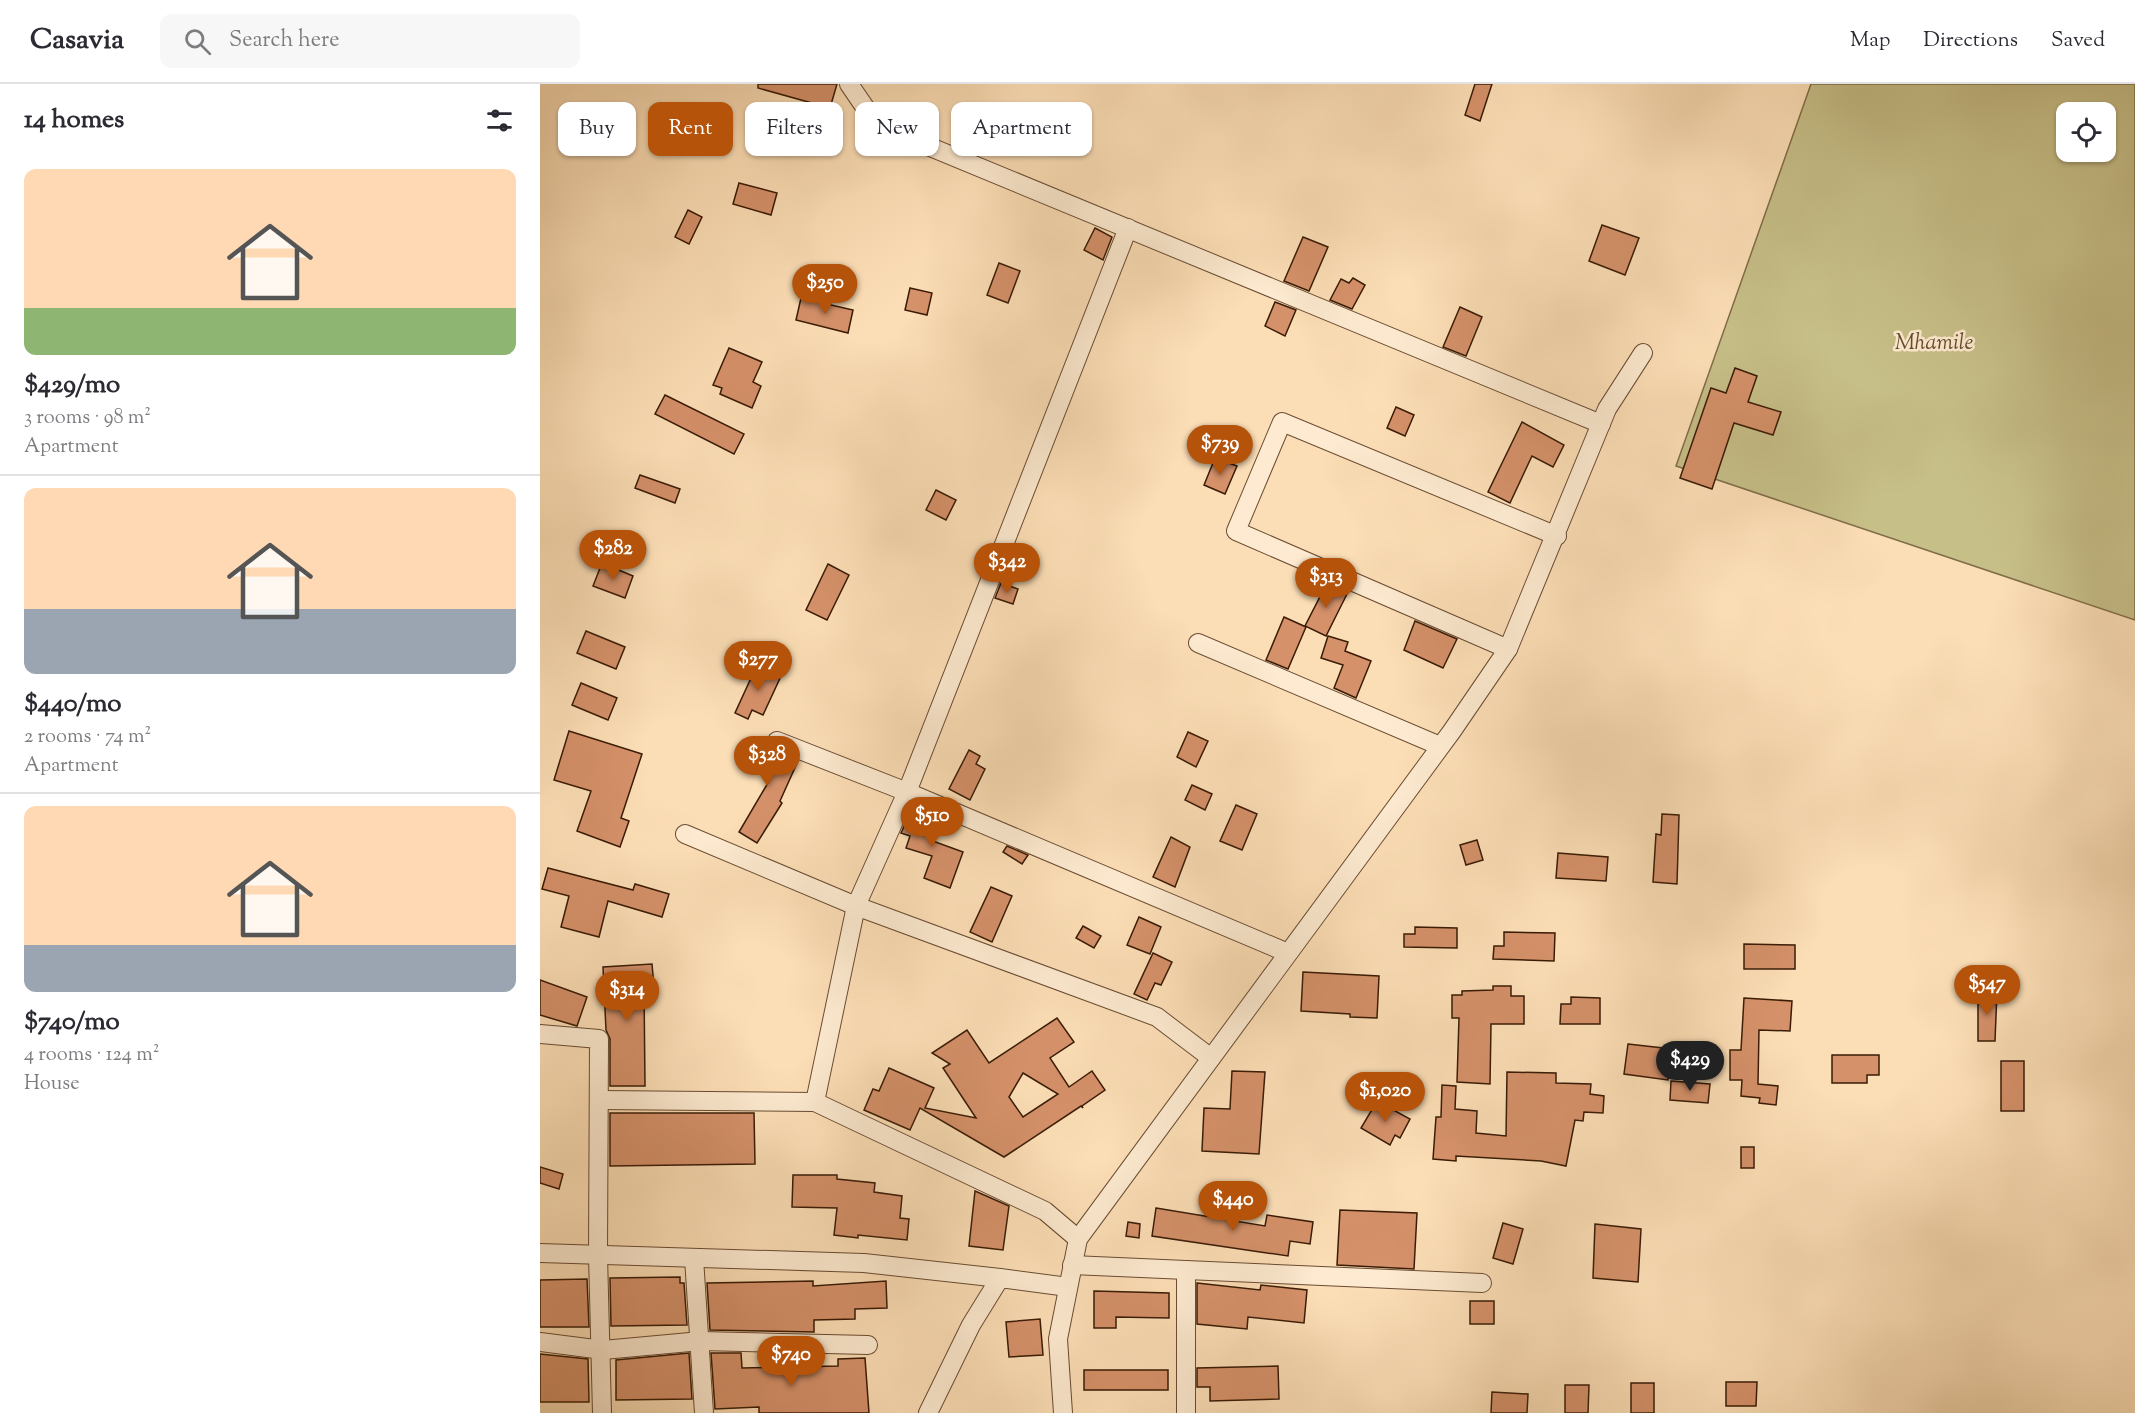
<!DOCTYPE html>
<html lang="en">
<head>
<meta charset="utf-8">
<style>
	:root { --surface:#fff; --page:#f7f7f7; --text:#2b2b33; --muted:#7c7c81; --line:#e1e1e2; --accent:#b45309 }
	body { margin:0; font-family:"Sorts Mill Goudy",serif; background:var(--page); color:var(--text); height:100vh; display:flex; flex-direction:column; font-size:22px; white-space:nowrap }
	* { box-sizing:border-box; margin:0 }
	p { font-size:20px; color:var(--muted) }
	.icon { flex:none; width:33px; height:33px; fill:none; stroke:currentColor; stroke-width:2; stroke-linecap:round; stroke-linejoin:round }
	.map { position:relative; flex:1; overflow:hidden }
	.sheet { display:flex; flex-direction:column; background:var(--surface); width:540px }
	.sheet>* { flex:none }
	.hud { position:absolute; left:18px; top:18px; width:570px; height:54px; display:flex; gap:12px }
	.tools { position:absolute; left:1516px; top:18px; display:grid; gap:12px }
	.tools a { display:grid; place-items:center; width:60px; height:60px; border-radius:12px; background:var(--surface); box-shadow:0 2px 4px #0004; font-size:30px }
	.price { position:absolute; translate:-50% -51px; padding:0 14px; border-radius:21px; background:var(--accent); color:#fff; font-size:20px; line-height:39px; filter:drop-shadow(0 2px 3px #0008) }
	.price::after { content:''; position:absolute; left:50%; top:36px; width:18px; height:14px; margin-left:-9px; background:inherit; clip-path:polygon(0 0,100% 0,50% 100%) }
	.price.current { background:#222; color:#fff }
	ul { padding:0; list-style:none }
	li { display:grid; align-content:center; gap:12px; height:318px; padding:0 24px }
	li+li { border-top:2px solid var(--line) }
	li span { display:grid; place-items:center; height:186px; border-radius:12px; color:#555 }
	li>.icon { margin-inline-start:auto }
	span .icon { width:108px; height:108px; fill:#fffc; stroke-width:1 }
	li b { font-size:26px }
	h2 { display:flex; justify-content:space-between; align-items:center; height:72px; padding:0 24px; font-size:26px }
	.tag { padding:0 21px; border-radius:12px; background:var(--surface); box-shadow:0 2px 4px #0004; font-size:21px; line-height:54px }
	.tag.current { background:var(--accent); color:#fff }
	header { display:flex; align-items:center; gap:36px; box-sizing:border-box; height:84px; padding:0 30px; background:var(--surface); border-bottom:2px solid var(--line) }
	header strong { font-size:28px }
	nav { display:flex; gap:33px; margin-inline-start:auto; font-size:21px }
	.search { width:420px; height:54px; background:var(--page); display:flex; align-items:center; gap:15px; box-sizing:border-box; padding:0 21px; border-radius:12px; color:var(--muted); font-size:22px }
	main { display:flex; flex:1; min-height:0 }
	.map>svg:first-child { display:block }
</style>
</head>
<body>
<header>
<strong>Casavia</strong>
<div class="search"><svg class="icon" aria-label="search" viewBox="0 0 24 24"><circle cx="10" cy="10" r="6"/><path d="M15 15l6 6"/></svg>Search here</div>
<nav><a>Map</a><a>Directions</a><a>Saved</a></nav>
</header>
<main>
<section class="sheet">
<h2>14 homes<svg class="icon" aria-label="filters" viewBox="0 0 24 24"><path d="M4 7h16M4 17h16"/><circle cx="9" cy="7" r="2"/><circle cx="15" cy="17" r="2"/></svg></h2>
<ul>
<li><span style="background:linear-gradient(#ffd9b3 75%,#8fb573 0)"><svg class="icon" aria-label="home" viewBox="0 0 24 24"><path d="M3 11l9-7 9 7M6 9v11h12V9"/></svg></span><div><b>$429/mo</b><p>3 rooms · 98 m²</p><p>Apartment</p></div></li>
<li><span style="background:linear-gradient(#ffd9b3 65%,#9aa5b1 0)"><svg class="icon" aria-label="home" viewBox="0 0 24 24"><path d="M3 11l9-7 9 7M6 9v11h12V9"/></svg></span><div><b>$440/mo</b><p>2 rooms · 74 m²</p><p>Apartment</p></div></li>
<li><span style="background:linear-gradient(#ffd9b3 75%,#9aa5b1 0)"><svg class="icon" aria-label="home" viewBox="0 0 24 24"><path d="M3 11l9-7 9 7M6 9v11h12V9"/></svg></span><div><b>$740/mo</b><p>4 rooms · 124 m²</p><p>House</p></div></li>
</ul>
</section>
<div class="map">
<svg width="1595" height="1329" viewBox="0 0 1595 1329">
	<rect width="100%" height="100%" fill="#fcdeb6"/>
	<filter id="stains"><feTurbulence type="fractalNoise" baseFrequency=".00333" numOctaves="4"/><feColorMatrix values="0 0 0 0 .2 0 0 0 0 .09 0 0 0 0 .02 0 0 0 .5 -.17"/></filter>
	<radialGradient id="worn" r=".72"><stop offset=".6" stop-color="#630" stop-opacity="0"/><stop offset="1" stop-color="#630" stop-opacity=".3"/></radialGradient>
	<path fill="#c7bf88" stroke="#806d47" stroke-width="1.5" fill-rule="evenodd" d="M1271,0H1595V536L1136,382ZM1527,28H1566V68H1527Z"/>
	<g fill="#d5916a" stroke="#391b06" stroke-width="1.5" fill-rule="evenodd">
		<path d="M218,0H297L290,24L218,4Z"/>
		<path d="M935,0H952L940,37L925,31Z"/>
		<path d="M236,36L262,41L259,57L233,53Z"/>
		<path d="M199,99L237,109L231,131L193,120Z"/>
		<path d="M148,126L162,133L149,160L135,153Z"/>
		<path d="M1062,141L1099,154L1085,191L1049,177Z"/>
		<path d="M555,144L572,153L563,176L544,166Z"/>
		<path d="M763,153L788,163L769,207L744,197Z"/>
		<path d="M459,179L480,187L468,219L447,211Z"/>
		<path d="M813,194L825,201L812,225L790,216L801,195L809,199Z"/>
		<path d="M370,204L392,209L387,231L365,226Z"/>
		<path d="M261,214L313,226L308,249L256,236Z"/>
		<path d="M735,218L756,226L745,252L725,242Z"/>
		<path d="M920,223L942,233L926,272L903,263Z"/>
		<path d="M189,264L222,278L213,298L221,302L212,324L180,310L182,304L173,301Z"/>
		<path d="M1195,284L1217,292L1208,318L1241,328L1233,351L1194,339L1172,405L1140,394L1171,304L1186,309Z"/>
		<path d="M125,311L204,350L194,370L115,330Z"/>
		<path d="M856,323L874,331L865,352L847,344Z"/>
		<path d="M982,338L1024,361L1013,383L992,372L970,419L948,408Z"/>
		<path d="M675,374L697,382L685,410L664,401Z"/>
		<path d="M100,391L140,405L135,419L95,404Z"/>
		<path d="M396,406L416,416L406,436L386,426Z"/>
		<path d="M62,479L93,492L85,514L53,502Z"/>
		<path d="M288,480L309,491L287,536L266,526Z"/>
		<path d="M461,499L478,505L473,520L455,514Z"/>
		<path d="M787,499L808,508L786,552L765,542Z"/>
		<path d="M744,533L766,543L748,585L726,576Z"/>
		<path d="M875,537L917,555L903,584L864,566Z"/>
		<path d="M46,547L85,563L76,585L37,569Z"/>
		<path d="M788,552L808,558L805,567L831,577L816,614L794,604L803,581L781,574Z"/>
		<path d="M217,581L241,592L223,631L212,626L208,635L195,629Z"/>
		<path d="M41,599L77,614L68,636L32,621Z"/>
		<path d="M29,647L102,670L81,734L89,737L80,763L37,747L51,707L14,696Z"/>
		<path d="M648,648L668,657L656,683L637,673Z"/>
		<path d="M213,654L226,660L233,667L258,677L240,717L242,719L217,759L199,748L232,692L202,678Z"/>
		<path d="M429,666L440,672L436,680L445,685L430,716L409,705Z"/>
		<path d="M652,701L672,710L665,726L645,716Z"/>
		<path d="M696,721L717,730L702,766L680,757Z"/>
		<path d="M373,723L398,733L390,756L423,768L410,804L384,794L392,772L366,764L370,752L361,749Z"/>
		<path d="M1122,730L1139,731L1137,800L1113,798L1116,750L1121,751Z"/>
		<path d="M631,753L650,763L635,803L613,793Z"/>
		<path d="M937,756L943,776L926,781L920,761Z"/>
		<path d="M467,762L488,771L482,780L463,768Z"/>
		<path d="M1018,769L1068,773L1066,797L1016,794Z"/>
		<path d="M8,784L93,806L95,800L129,810L122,833L68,817L59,853L21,843L29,812L2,805Z"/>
		<path d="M451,803L472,812L452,858L430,848Z"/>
		<path d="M599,833L621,843L610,870L587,861Z"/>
		<path d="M543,842L561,852L554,864L536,854Z"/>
		<path d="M875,843L917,844V864L864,863V850H875Z"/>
		<path d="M964,848L1015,849L1014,877L953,875L954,862H964Z"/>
		<path d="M1204,860L1255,861V885H1204Z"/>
		<path d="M613,869L632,878L621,901L615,899L607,916L594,910Z"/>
		<path d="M112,880L114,903L104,904L105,1002H70V955L66,946L63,883Z"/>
		<path d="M763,888L839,892L837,934L810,933V930L761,927Z"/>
		<path d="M0,896L47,913L37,942L0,931Z"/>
		<path d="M953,902H971V912H984V940H951L950,1000L917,998L919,934H912V911H922V907L953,906Z"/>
		<path d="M1438,907H1457L1455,957H1438Z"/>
		<path d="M1031,913L1060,914V940H1020L1021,920H1031Z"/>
		<path d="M1204,914L1252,917L1250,947L1219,946L1218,1000L1238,1002L1236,1021L1219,1019L1220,1014L1201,1012L1202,996H1190V966H1201Z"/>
		<path d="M517,934L534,958L510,974L529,1003L552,987L565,1006L542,1022L543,1024L541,1022L464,1073L380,1024L370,1046L324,1026L333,1005L339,1007L349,984L394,1004L385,1024L436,1034L403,984L410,980L392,969L427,946L449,979ZM483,989L518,1010L483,1033L469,1013Z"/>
		<path d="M1088,960L1132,965L1128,996L1084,990Z"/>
		<path d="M1292,971H1339V991H1327V999H1292Z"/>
		<rect x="1461" y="977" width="23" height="50"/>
		<path d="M692,987L725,988L719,1070L662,1067L664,1024L690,1025Z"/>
		<path d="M967,988L1016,989V999L1051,1000L1050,1010L1064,1012L1063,1029L1044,1028L1043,1037L1035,1036L1026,1082L1001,1077L916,1072V1077L893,1075L896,1033H901L902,1001L916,1002L915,1025L937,1027L936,1049L966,1052Z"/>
		<path d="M1131,997L1170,1000L1168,1019L1130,1016Z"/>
		<path d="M837,1017L870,1035L860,1054L855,1051L850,1061L821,1044Z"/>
		<path d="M70,1029H214L215,1080L70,1082Z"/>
		<rect x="1201" y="1063" width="13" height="21"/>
		<path d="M0,1083L23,1090L19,1105L0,1099Z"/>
		<path d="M253,1091H297V1095L335,1099L334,1108L362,1112L360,1134L369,1135L367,1156L318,1151V1154L294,1151L297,1124L252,1123Z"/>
		<path d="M435,1107L469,1122L463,1166L429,1162Z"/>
		<path d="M616,1124L725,1142L727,1131L773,1138L770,1160L750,1157L748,1172L612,1152Z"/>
		<path d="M800,1126L877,1129L874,1185L797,1181Z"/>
		<path d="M588,1138L600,1140L599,1154L586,1152Z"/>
		<path d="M963,1139L983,1145L973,1180L953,1174Z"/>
		<path d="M1055,1140L1101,1145L1098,1198L1053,1194Z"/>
		<path d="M140,1193V1199H144L147,1241L71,1242L70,1194Z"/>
		<path d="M47,1195L49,1243H0V1196Z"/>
		<path d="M273,1197V1202L346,1197L347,1224L315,1225V1235L274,1236V1248L170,1246L167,1199Z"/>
		<path d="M657,1199L720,1206L721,1201L767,1206L764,1239L708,1233L707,1245L657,1240Z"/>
		<path d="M554,1207L629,1209V1234L576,1233V1244H554Z"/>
		<rect x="930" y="1217" width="24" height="23"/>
		<path d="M500,1235L503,1271L469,1273L466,1238Z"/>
		<path d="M149,1269L152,1315L76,1316V1276Z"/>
		<path d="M171,1269H201L202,1284L298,1282V1275L325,1274L329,1329H219V1323L175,1325Z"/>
		<path d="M0,1270L48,1275L49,1318H0Z"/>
		<path d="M738,1282L739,1315L670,1317V1303H657V1284Z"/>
		<rect x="544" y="1286" width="84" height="20"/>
		<path d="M1186,1298H1217L1216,1322H1186Z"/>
		<rect x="1091" y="1299" width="23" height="30"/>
		<path d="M1025,1301H1049L1048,1329H1025Z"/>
		<path d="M952,1308L988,1310L987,1329H951Z"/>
	</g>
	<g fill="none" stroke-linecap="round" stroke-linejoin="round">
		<g stroke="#6a4c32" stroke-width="20">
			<g id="minor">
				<path d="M309,0L337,41L1061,340"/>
				<path d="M658,559L900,662"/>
				<path d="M968,565L696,447L742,338L1017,452"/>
				<path d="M237,657L367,708L748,869"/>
				<path d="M145,750L316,822L617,933L671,974"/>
				<path d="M0,950L59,955L58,1171L62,1329"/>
				<path d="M60,1016L275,1018L316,822L367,708L588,144"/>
				<path d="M275,1018L505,1127L538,1155"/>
				<path d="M0,1169L324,1179L460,1194"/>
				<path d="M154,1174L164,1329"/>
				<path d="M532,1181L942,1199"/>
				<path d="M0,1258L63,1266L161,1257L328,1261"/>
				<path d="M388,1329L431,1241L460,1194L528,1203"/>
				<path d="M523,1329L518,1255L538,1155L912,647L968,565L1067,325L1103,269"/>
				<path d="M646,1329V1186"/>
			</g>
		</g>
		<use href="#minor" stroke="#fdead0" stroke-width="18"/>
	</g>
	<g text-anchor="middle" stroke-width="5" stroke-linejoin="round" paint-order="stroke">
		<g font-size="22" font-style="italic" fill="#644c2d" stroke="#fdead0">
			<text x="1394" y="265">Mhamile</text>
		</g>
	</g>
	<rect width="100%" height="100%" filter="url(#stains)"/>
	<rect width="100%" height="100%" fill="url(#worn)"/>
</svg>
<div class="tools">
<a><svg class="icon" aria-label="locate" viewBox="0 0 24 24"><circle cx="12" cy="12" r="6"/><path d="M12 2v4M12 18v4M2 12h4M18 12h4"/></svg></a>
</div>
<b class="price" style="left:285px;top:231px">$250</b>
<b class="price" style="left:680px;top:392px">$739</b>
<b class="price" style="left:73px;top:497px">$282</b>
<b class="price" style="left:467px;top:510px">$342</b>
<b class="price" style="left:786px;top:525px">$313</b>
<b class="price" style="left:218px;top:608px">$277</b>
<b class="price" style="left:227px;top:703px">$328</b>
<b class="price" style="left:392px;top:764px">$510</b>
<b class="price" style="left:1447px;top:932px">$547</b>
<b class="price" style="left:87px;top:938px">$314</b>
<b class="price current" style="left:1150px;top:1008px">$429</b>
<b class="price" style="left:845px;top:1039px">$1,020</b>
<b class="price" style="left:693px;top:1148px">$440</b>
<b class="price" style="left:251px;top:1303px">$740</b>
<div class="hud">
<a class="tag">Buy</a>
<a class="tag current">Rent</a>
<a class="tag">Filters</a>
<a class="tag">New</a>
<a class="tag">Apartment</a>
</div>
</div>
</main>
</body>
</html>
